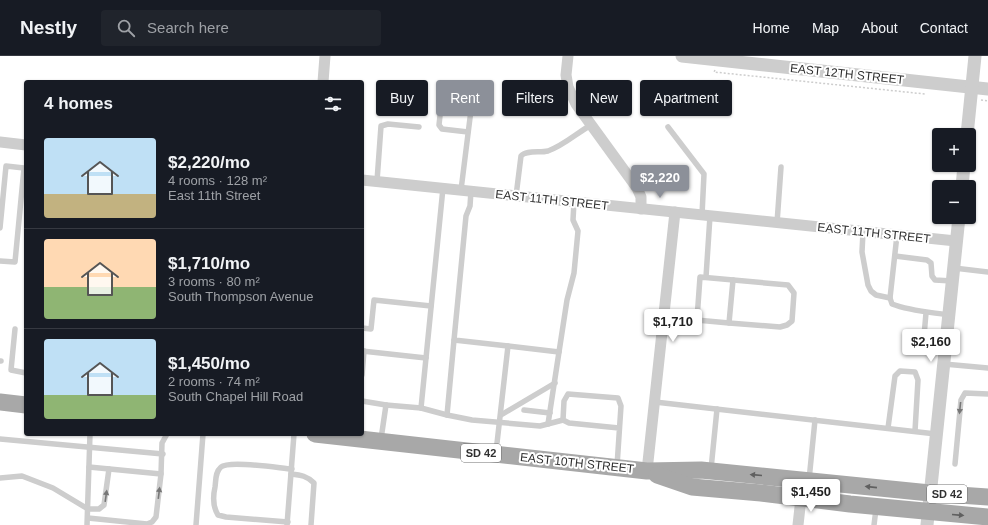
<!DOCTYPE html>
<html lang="en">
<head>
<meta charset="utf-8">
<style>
	:root { --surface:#171b24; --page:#20242c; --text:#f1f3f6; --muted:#9ea1a6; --line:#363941; --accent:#8c9099 }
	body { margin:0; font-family:Arial,sans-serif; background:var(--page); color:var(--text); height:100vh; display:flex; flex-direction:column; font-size:15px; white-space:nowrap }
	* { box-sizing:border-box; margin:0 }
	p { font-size:13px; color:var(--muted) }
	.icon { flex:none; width:22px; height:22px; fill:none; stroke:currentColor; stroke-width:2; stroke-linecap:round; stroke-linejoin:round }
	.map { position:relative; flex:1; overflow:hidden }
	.details { position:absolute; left:24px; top:24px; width:340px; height:356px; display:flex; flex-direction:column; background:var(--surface); border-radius:4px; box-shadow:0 1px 3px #0004 }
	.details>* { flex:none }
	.top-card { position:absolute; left:376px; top:24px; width:380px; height:36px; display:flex; gap:8px }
	.fabs { position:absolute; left:932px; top:72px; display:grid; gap:8px }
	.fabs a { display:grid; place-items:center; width:44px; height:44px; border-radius:4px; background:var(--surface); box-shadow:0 1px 3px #0004; font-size:20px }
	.price { position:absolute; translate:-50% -34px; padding:0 9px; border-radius:4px; background:#fff; color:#222; font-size:13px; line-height:26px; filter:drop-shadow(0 1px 2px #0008) }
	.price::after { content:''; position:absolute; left:50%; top:24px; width:12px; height:9px; margin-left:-6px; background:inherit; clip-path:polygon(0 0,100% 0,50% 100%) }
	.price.current { background:var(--accent); color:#fff }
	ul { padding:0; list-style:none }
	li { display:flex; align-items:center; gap:12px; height:100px; padding:0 20px }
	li+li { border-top:1px solid var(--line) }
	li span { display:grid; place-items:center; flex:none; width:112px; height:80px; border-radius:4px; color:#555 }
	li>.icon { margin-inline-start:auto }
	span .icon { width:48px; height:48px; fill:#fffc; stroke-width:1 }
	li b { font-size:17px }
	h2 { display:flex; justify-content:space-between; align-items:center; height:48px; padding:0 20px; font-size:17px }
	.chip { padding:0 14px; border-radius:4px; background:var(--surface); box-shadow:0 1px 3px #0004; font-size:14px; line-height:36px }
	.chip.current { background:var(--accent); color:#fff }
	header { display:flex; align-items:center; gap:24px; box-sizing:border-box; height:56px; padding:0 20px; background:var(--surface); border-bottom:1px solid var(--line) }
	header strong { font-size:19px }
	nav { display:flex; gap:22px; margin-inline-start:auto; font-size:14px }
	.search { width:280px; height:36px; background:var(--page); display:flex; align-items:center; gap:10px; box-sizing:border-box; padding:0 14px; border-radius:4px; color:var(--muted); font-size:15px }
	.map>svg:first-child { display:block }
</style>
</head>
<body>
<header>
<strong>Nestly</strong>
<div class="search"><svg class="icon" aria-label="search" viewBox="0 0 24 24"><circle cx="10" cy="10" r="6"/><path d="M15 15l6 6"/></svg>Search here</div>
<nav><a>Home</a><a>Map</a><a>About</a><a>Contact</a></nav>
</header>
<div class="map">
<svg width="988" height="469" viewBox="0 0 988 469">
	<rect width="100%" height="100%" fill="#fff"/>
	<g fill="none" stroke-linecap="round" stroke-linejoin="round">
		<g stroke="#cdcdcd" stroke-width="1.5" stroke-dasharray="2 2" stroke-linecap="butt">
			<path d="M715,14L714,16L925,38"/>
			<path d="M981,44L988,45"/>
		</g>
		<g stroke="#cdcdcd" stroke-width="5.5">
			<path d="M442,41L439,69L442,73L468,76"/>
			<path d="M668,71L704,118L702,159"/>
			<path d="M377,125L381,70L388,68L419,71"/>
			<path d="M461,134L472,46"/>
			<path d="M471,135L470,150L466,160L454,284L508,290L496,396"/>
			<path d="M516,140L521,100C526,94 540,97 548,95C563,90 577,77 591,69"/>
			<path d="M777,167L781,111"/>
			<path d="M0,172L6,110L24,112L15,206L0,205"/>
			<path d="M863,176L862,196L868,229L871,235L876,239L890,242"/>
			<path d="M897,179L890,242L892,248C910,255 929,256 949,259"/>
			<path d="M895,200L927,204L931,207L932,220L935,224L952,225"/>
			<path d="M954,212L988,216"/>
			<path d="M706,221L710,160"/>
			<path d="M926,257L924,280L928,285L946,288"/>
			<path d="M664,261L729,267L733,224"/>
			<path d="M697,263L700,221L788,229L794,237L792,265L787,269L780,271L729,267"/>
			<path d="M362,272L371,273L374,244L431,250"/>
			<path d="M15,273L11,314L26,317"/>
			<path d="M454,284L447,359L472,364L540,370L563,364"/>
			<path d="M508,290L559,296L567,244L574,217L578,175L573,164L574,146"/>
			<path d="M362,295L426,302"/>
			<path d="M0,305H1"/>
			<path d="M944,308L988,312"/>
			<path d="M362,319L364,295"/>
			<path d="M362,345L386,349"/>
			<path d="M655,346L936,378"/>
			<path d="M421,352L447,359"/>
			<path d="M524,354L550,357"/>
			<path d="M501,359L555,327"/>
			<path d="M548,368L559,296"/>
			<path d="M888,372L895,320L900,315L915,316L918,324L915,375"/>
			<path d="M0,383L163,398"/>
			<path d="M381,383L386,349L421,352L443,132"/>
			<path d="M955,408L961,344L965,337L988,338"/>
			<path d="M617,410L621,350L618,342L568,338L564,345L563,364L569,367L619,372"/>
			<path d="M89,411L161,418L162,387L167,378"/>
			<path d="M711,413L717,353"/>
			<path d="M291,418C301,419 307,420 314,427L311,469"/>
			<path d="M0,422L22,420L53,432L88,453H99L104,449L109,413"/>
			<path d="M809,424L815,364"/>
			<path d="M88,462L147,468L152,466L156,461L161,418"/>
			<path d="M288,466L226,461L218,459C213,451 213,440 215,431C216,425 215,416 221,411C229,404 279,412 292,413"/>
			<path d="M87,469L90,378"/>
			<path d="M196,469L203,378"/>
			<path d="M287,469L294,378"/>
			<path d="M874,469L876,453"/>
		</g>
		<g stroke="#cdcdcd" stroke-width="11">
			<path d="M568,0L566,19L568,31L576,48L637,132L641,141V153"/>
			<path d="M323,26L325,0"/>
			<path d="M0,86L26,89"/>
			<path d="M362,124L956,185"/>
			<path d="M647,415L675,156"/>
			<path d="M798,469L801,442L804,436"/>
		</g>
		<g stroke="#cdcdcd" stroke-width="13">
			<path d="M682,0L988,33"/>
			<path d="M967,79L975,0"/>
			<path d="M962,131L964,109"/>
			<path d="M927,469L959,161"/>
		</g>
		<g stroke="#a8a8a8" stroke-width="17">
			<path d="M0,346L26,349"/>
			<path d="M315,378L647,415L701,414L930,437L988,441"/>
			<path d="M657,419L692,431L761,437L850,448L988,461"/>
		</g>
	</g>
	<defs><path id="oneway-solid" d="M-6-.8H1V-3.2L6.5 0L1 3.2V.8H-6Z"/></defs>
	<g fill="#777">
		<use href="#oneway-solid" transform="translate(960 352) rotate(96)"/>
		<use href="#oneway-solid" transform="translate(159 437) rotate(-83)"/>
		<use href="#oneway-solid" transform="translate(106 440) rotate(-82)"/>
	</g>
	<g fill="#606060">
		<use href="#oneway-solid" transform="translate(756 419) rotate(-175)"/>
		<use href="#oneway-solid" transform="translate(871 431) rotate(-174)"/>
		<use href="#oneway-solid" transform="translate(958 459) rotate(5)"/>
	</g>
	<g text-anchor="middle" stroke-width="4" stroke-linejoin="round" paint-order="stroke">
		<g fill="#fff" stroke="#6e6e6e" stroke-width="1">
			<rect x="461" y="388" width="40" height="18" rx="3"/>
			<rect x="927" y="429" width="40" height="18" rx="3"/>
		</g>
		<g font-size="11" font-weight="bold" fill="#303030">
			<text x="481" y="401">SD 42</text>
			<text x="947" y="442">SD 42</text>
		</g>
		<g font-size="12" fill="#303030" stroke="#fff">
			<text transform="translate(847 18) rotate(6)" y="4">EAST 12TH STREET</text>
			<text transform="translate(552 144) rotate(6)" y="4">EAST 11TH STREET</text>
			<text transform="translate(874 177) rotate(6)" y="4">EAST 11TH STREET</text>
			<text transform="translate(577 407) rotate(6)" y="4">EAST 10TH STREET</text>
		</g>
	</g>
</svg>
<div class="fabs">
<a>+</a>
<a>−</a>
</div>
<b class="price current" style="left:660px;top:143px">$2,220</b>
<b class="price" style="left:673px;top:287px">$1,710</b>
<b class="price" style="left:931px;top:307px">$2,160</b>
<b class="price" style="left:811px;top:457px">$1,450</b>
<div class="top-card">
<a class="chip">Buy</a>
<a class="chip current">Rent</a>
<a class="chip">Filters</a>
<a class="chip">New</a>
<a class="chip">Apartment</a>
</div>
<section class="details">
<h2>4 homes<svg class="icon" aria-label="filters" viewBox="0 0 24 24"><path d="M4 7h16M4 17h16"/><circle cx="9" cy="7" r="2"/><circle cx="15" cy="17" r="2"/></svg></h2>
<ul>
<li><span style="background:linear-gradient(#bfe0f5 70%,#c2b280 0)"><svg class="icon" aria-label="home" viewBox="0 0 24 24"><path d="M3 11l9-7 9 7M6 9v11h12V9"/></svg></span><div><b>$2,220/mo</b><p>4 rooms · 128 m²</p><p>East 11th Street</p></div></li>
<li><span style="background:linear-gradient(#ffd9b3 60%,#8fb573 0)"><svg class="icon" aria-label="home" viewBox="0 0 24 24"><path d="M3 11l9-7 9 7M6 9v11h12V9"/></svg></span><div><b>$1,710/mo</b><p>3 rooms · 80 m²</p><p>South Thompson Avenue</p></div></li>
<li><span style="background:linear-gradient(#bfe0f5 70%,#8fb573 0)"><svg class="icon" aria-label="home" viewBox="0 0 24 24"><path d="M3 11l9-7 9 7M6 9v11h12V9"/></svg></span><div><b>$1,450/mo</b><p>2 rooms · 74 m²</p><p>South Chapel Hill Road</p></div></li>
</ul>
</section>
</div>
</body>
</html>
